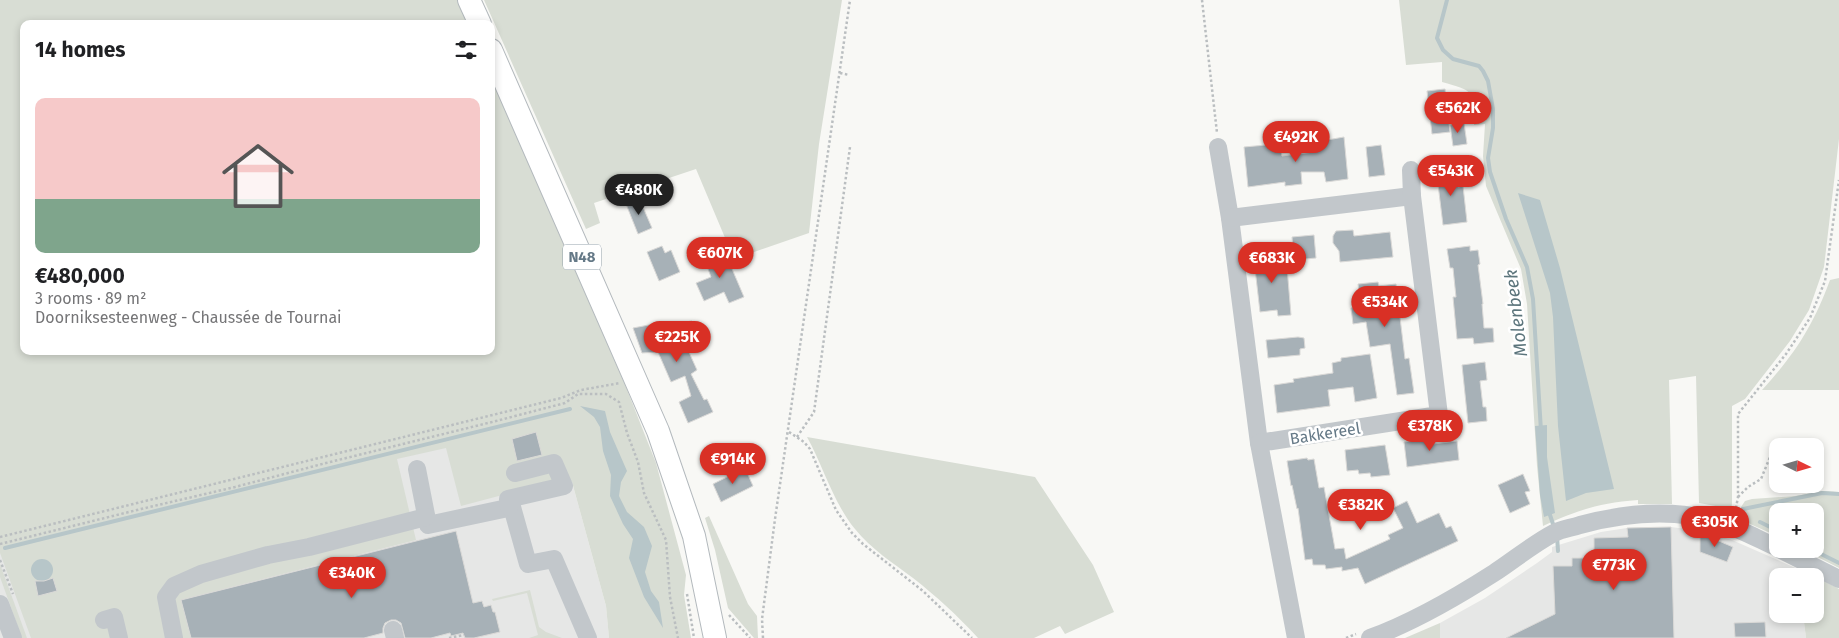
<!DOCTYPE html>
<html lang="en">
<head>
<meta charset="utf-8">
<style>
	:root { --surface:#fff; --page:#f6f6f6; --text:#202124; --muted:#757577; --line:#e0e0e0; --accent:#d93025 }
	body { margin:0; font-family:"Fira Sans",sans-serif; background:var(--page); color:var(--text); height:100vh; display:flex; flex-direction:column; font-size:19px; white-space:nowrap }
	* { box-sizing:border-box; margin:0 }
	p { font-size:16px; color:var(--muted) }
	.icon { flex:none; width:28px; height:28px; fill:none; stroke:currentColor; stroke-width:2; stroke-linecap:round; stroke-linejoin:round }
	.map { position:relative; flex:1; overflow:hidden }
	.side { position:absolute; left:20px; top:20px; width:475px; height:335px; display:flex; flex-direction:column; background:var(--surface); border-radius:10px; box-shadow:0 2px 8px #0003 }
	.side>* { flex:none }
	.needle { width:32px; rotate:95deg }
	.buttons { position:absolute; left:1769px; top:438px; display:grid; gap:10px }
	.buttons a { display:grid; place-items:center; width:55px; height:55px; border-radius:10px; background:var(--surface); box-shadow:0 2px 8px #0003; font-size:25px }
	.price { position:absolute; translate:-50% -42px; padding:0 11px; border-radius:18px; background:var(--accent); color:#fff; font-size:16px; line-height:32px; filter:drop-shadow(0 1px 2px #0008) }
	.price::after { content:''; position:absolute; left:50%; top:30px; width:15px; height:11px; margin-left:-8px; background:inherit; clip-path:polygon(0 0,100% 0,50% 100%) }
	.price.on { background:#222; color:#fff }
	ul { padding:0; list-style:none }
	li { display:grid; align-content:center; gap:10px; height:265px; padding:0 15px }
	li+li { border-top:1px solid var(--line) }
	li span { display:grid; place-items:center; height:155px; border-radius:10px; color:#555 }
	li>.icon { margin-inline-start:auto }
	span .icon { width:90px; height:90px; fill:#fffc; stroke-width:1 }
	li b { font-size:21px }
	h2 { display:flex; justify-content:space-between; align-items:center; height:60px; padding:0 15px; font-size:21px }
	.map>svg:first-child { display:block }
</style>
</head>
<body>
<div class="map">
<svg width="1839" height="638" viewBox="0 0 1839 638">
	<rect width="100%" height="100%" fill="#f8f8f5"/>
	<g fill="#e6e7e6">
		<path d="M451,438L564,472L572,482L606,606L609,638H0V553Z"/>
		<path d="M1671,527L1701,531L1732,540L1814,576H1778V614H1803L1806,638H1440V623L1485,598L1537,563L1552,552V547L1601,532L1627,528Z"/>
	</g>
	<g fill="#d8ddd4">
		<path d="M0,0H457L468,24H24V351H491V78L624,382L656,463L686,575L684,595L691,638H609L606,606L572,482L564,472L556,481L461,506L446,448L397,459L416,540L181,600L191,638H31L0,553Z"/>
		<path d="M484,0H842L819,144L809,233L734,259L696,169L594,203L600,223L586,229Z"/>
		<path d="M1399,0H1839V139L1824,267L1809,310L1790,341L1745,399L1732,406V495C1732,502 1733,511 1726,515L1721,513V507L1699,503L1696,376L1669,380L1672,504H1638V500C1598,503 1578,510 1543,526L1537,466L1527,304L1521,269L1486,186L1483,156L1485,124L1474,125C1474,91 1475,91 1442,82V62L1406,65Z"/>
		<path d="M1839,278V390H1762C1795,354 1813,326 1830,280Z"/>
		<path d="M807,437L1035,477L1093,565L1114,612L1065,634L1060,626L1034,638H978C958,616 936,596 913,578C893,563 871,549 855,529C834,504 823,466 807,437Z"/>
		<path d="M1824,491L1839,492V568L1802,549H1815V511H1778L1777,536L1741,520V507L1745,501L1752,499L1795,496Z"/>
		<path d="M709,516L748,604L757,616L758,638H754L728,608L715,550L705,518Z"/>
		<path d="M0,564L27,638H22L0,577Z"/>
		<path d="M1821,579L1839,589V638H1806L1803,614H1815V580Z"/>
		<path d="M530,590L539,627L546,632L562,638H529L538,635L527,593L493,601L492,599Z"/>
		<path d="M1440,623V638H1405Z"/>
	</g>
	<g fill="#b7c6c9">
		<path d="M1518,193L1540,200L1560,268L1614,489L1586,493L1566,501L1558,426L1553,317L1550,293Z"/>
		<path d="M580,406L605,411L610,432L627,471L621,482L619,496L627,512L644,527L652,546L645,572L651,591L659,602L663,628L644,597L629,558L633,539L623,524L610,496L611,475L603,451L600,427L594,417Z"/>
		<path d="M1547,425V457L1555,513L1544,517L1540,495L1535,426Z"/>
		<circle cx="42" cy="570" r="11"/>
	</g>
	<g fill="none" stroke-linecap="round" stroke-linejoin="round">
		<g stroke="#b7c6c9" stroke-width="4">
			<path d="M1447,0L1437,38L1443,50L1453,59L1479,66L1483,71L1488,81L1493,109V128L1488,158L1490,172L1506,219L1527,267L1533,299L1541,431"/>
			<path d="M1743,509L1822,493L1839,494"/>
			<path d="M1549,512L1554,527"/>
			<path d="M1760,522L1778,531"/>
			<path d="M1557,536L1558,551"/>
			<path d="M5,548L570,409"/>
			<path d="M1811,549L1839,563"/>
		</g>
	</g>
	<g fill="#a7b1b7" stroke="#dad9d7">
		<path d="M1445,89L1450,132L1432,134L1427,91Z"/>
		<path d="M1464,123L1467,144L1453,146L1450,125Z"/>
		<path d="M1326,134L1327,140L1344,137L1348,179L1326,182L1324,172H1301L1302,184L1285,186V182L1248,187L1244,147L1266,145V144L1279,141L1282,156L1314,152L1312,136Z"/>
		<path d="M1381,145L1385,175L1369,177L1366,147Z"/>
		<path d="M1456,167L1458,187L1463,186L1467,222L1443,225L1436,168Z"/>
		<path d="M639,198L652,228L638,234L626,204Z"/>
		<path d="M1353,230L1354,236L1390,232L1393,257L1340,262L1339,251L1333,243V236L1336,231Z"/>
		<path d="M1314,235L1316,258L1294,260L1292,237Z"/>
		<path d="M662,246L665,253L671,250L680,272L659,281L647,252Z"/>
		<path d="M1470,246V251L1478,250L1480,264L1478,265L1483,304H1482L1484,328H1493L1494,342L1474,344L1473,338L1457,339L1453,297H1456L1453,268H1450L1447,249Z"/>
		<path d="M1272,249L1274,268L1287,267L1291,315L1278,316L1277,310L1260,312L1253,251Z"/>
		<path d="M724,250L744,297L729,303L724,292L704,301L696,283L711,277L704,258Z"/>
		<path d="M1378,282L1379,286L1396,284L1405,359L1409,358L1414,393L1397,395L1390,344L1370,347L1366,322L1353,324L1351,308L1361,307L1358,284Z"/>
		<path d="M692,321L695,349L688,350L697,370L691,374L704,400L707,399L713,412L688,423L679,402L691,396L685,376L671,382L658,352L642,353L633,328L654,324L658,338L680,335L678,323Z"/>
		<path d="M1298,337L1304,338L1305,348L1300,349V355L1268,358L1266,340Z"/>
		<path d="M1370,354L1377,398L1355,402L1353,387L1328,390L1330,406L1277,413L1274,385L1294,382L1293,379L1333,373L1332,363L1341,361V358Z"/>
		<path d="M1485,362L1487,380L1480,381L1483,407H1486L1487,421L1468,423L1462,365Z"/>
		<path d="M536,432L542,455L517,461L512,439Z"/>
		<path d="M1432,438L1433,444L1457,441L1459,460L1407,467L1404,442Z"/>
		<path d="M1385,445L1390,475L1371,477L1370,473L1359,474L1358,470L1347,471L1345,450Z"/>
		<path d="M1307,458L1308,460L1314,459L1319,488L1324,487L1335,549L1344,548L1346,559L1390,539L1388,535L1403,528L1393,508L1407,501L1417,523L1439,513L1446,528L1451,526L1458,541L1365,584L1358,568L1342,571V567L1326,569L1325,565H1313L1312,559L1305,560L1298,508L1297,509L1292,485L1291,486L1287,461Z"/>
		<path d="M745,468L753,486L721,502L713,484Z"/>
		<path d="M1523,474L1530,491L1525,492L1530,504L1510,513L1498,485Z"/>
		<path d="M1671,527L1674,638H1506L1555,614L1553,566H1572V558H1594V538L1628,537L1627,528Z"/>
		<path d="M456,531L473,603L482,601L484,607L491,605L493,612H495L500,632L474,638H465L463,633L451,636L450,633L431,638H405L401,623L396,620H391L385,623L383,628V633L364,638H191L181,600Z"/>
		<path d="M1700,535L1712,538L1733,547L1727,562L1700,552Z"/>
		<path d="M53,578L57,591L38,596L35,581H44Z"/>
		<path d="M1765,622L1766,637H1735L1734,623Z"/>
	</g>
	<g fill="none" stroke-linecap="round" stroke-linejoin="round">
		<g stroke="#b3b9bd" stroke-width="24">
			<g id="major">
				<path d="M469,0L480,24"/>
				<path d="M491,50L658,431L694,536L715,638"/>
			</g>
		</g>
		<g stroke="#babec0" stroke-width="2.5" stroke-dasharray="2.5 2.5" stroke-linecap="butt">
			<path d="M1202,0L1217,133"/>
			<path d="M840,73L849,75"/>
			<path d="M789,432L804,442L810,449L836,510L852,533L863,544L923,591L972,638"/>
			<path d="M797,437L814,412L850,147"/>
			<path d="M1738,497L1748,487L1761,479L1770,457"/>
			<path d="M1735,513L1738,497V414L1786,354L1810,318L1825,281L1839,180"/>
			<path d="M0,537L561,398L581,390L620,383"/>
			<path d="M0,544L141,509L235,487L326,463L496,421L565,403L578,394H606L619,402L627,433L638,462L644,493L666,540L670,597L678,638"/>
			<path d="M0,560L13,594"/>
			<path d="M687,594L694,638"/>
			<path d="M729,615L750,638"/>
			<path d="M449,638L464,635"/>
			<path d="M763,638L762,619L775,519L850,0"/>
			<path d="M1346,638L1356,634"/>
		</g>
		<g stroke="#c2c7cb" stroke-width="18">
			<path d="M1218,147L1230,218L1259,443L1296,638"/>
			<path d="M1230,218L1412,196"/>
			<path d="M1259,443L1439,415L1412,196L1411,170"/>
			<path d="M417,469L428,525L512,507L528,564L554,559L588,638"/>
			<path d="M509,507L508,499L564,486L554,463L515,473"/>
			<path d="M1779,549L1839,579"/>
			<path d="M0,604L13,638"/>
			<path d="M104,620L114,617L119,638"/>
			<path d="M393,630L395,638"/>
			<path d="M174,638L166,597L174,586L201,574L268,555L309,547L426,517"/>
			<path d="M1370,638C1414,622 1455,598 1494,573C1514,560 1533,544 1554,533C1562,529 1571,528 1580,525C1625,513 1673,508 1718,522C1739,528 1758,539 1778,548"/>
		</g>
		<use href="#major" stroke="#fff" stroke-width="22"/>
	</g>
	<g text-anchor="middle" stroke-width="5" stroke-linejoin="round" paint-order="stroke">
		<rect fill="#fff" stroke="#93a1ab" stroke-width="1" x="563" y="244.5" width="38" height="25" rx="4"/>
		<g font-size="15" font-weight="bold" fill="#657987">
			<text x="582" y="262">N48</text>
		</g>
		<g font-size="16" fill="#657987" stroke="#fff">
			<text transform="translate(1325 433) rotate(-9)" y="6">Bakkereel</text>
		</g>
		<g font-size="18" font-style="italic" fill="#5c757c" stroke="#fff">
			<text transform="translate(1516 313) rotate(-97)" y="6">Molenbeek</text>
		</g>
	</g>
</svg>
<div class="buttons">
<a><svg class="needle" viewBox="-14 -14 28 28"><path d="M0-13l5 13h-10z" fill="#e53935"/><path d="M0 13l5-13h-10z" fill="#757577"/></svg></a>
<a>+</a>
<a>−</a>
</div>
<b class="price" style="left:1458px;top:134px">€562K</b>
<b class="price" style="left:1296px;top:163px">€492K</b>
<b class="price" style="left:1451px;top:197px">€543K</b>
<b class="price on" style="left:639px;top:216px">€480K</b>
<b class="price" style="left:720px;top:279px">€607K</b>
<b class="price" style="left:1272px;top:284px">€683K</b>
<b class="price" style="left:1385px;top:328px">€534K</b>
<b class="price" style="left:677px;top:363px">€225K</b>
<b class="price" style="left:1430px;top:452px">€378K</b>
<b class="price" style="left:733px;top:485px">€914K</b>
<b class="price" style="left:1361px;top:531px">€382K</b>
<b class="price" style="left:1715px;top:548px">€305K</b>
<b class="price" style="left:1614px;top:591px">€773K</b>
<b class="price" style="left:352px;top:599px">€340K</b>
<section class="side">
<h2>14 homes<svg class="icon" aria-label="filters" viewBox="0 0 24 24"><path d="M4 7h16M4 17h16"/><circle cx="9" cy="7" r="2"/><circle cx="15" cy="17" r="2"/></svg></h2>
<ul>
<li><span style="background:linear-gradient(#f6c9c9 65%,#7fa58c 0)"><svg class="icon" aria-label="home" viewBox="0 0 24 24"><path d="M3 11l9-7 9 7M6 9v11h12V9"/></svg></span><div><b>€480,000</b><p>3 rooms · 89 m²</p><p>Doorniksesteenweg - Chaussée de Tournai</p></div></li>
</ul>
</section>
</div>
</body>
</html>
